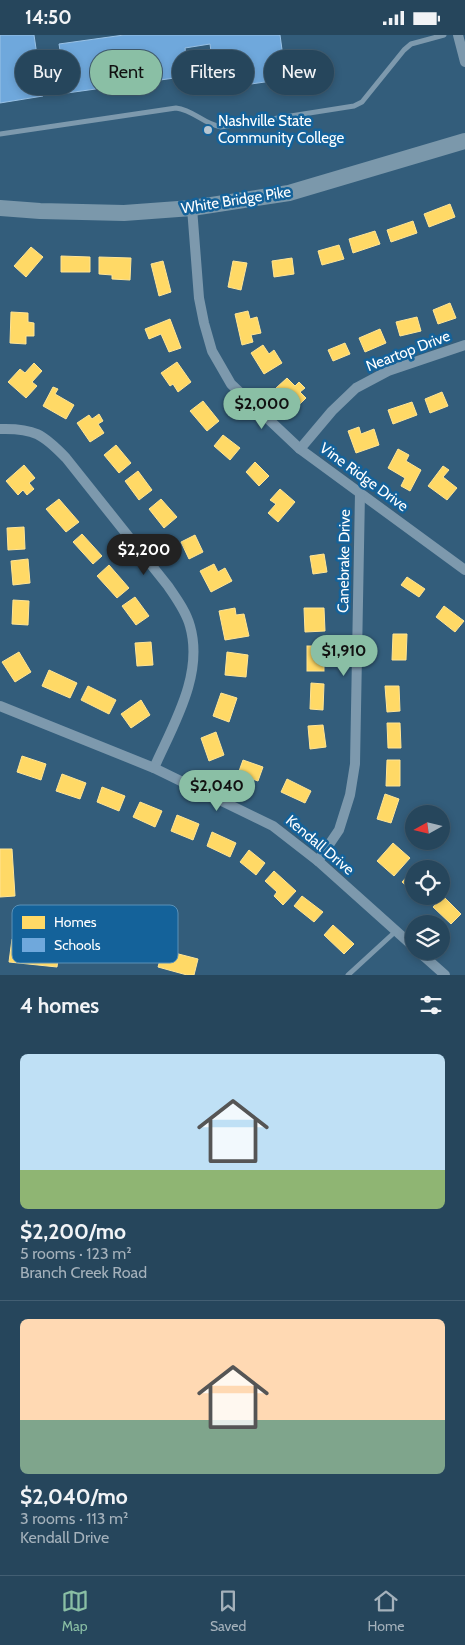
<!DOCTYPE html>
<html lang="en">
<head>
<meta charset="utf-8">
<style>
	:root { --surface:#26465c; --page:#325065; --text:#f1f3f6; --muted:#a4b1bb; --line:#425e72; --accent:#8abfa5 }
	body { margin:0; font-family:Cabin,sans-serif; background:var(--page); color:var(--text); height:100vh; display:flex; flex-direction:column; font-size:19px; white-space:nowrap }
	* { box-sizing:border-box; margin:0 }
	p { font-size:16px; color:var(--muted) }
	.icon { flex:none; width:28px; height:28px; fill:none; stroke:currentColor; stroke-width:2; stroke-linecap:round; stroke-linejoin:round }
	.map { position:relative; height:940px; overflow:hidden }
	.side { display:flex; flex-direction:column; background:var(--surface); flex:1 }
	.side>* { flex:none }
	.guide { position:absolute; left:15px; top:15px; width:435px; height:45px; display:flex; gap:10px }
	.needle { width:32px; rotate:262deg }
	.tools { position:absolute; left:405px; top:770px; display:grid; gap:10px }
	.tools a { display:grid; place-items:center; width:45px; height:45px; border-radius:50%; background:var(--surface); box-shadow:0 2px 8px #0003,0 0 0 1px var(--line); font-size:25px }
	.price { position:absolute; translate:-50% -42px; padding:0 11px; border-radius:18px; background:var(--accent); color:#111; font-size:16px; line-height:32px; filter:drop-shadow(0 1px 2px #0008) }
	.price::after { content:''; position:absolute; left:50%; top:30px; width:15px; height:11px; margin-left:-8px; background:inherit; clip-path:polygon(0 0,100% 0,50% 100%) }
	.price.on { background:#222; color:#fff }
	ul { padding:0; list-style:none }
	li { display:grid; align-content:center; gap:10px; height:265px; padding:0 20px }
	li+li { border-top:1px solid var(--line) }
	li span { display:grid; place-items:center; height:155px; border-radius:8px; color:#555 }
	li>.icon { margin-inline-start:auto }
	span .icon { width:90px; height:90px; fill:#fffc; stroke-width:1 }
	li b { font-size:21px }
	h2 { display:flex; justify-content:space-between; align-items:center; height:60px; padding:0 20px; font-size:21px }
	.tag { padding:0 18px; border-radius:22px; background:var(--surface); box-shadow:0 2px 8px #0003,0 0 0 1px var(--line); font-size:18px; line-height:45px }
	.tag.on { background:var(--accent); color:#111 }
	.status { display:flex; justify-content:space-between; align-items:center; height:35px; padding:0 25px; background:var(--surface); direction:ltr }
	.status svg { height:14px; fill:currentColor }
	.tabs { display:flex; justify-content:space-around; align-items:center; height:70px; border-top:1px solid var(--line); background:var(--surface); font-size:14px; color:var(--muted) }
	.tabs a { display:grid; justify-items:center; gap:2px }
	.tabs .on { color:var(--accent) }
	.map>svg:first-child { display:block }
</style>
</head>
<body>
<div class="status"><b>14:50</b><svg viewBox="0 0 49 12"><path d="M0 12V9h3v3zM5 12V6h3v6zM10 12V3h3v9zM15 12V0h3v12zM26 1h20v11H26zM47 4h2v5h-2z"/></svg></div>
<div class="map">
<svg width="465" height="940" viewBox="0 0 465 940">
	<rect width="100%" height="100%" fill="#335d7b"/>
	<g fill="#ffd966" stroke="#ffe494">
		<path d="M450,169L455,182L429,192L424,179Z"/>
		<path d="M413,186L417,198L391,207L387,195Z"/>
		<path d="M375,196L380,209L353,218L349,204Z"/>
		<path d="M339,210L344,224L322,230L318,216Z"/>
		<path d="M31,212L43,222L26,242L14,231Z"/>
		<path d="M61,221L90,222V237H61Z"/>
		<path d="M99,222L131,223L130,245L112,244V240L99,239Z"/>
		<path d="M292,223L294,239L274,242L272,226Z"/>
		<path d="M163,226L171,257L159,261L151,229Z"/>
		<path d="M233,226L247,228L241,255L228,252Z"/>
		<path d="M450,268L456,283L438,289L433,275Z"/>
		<path d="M248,276L250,284L257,282L261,298L251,300L253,307L242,310L235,279Z"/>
		<path d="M11,277L28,278V287L34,288V301H26V309L10,308Z"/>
		<path d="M417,282L421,296L400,301L396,287Z"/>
		<path d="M170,284L181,313L169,317L161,299L149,304L145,294Z"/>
		<path d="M380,294L386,308L365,317L359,303Z"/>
		<path d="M345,308L350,319L333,326L328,315Z"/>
		<path d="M263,310L269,319L274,315L282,328L264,339L251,318Z"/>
		<path d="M177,327L191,347L178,357L173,349L170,351L161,338Z"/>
		<path d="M34,328L42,336L32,347L37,351L26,363L8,347L20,334L25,338Z"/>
		<path d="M287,343L295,351L299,347L305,353L300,357L306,363L296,373L276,353Z"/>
		<path d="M53,352L58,354L55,359L74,370L66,384L43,371Z"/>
		<path d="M442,357L448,371L430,378L425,364Z"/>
		<path d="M203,366L219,386L207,396L190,376Z"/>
		<path d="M412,367L417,380L393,389L388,375Z"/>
		<path d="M99,379L103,386L98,389L104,398L90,407L77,388L89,380L92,384Z"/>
		<path d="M359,392L361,399L374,394L379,410L356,418L348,396Z"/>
		<path d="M223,400L240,413L230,425L214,411Z"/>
		<path d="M116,410L131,428L119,438L104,420Z"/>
		<path d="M398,414L409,420L406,426L421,435L410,456L401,451L405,443L388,433Z"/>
		<path d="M255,427L269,441L259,451L246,437Z"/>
		<path d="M24,430L35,443L29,448L34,454L27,460L23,455L18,460L6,446Z"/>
		<path d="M443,431L449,435L443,442L457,453L447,465L428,451Z"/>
		<path d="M138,436L152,455L139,465L125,446Z"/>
		<path d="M280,454L295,467L278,487L268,478L276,469L270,465Z"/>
		<path d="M59,464L79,487L66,497L46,474Z"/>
		<path d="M161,464L177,482L164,493L149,474Z"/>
		<path d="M24,492L25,514L8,515L7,493Z"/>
		<path d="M82,499L102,521L93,529L73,507Z"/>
		<path d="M195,500L203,517L189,524L181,507Z"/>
		<path d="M324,519L327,537L313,539L310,521Z"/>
		<path d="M28,524L30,548L13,550L11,526Z"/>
		<path d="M214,529L218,537L225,533L232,546L211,557L200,536Z"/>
		<path d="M109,530L129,553L117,563L97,541Z"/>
		<path d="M407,542L425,554L419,562L401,550Z"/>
		<path d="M135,562L149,581L136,590L122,571Z"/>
		<path d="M13,565L29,566L28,590L12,589Z"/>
		<path d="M444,571L464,586L455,597L436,582Z"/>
		<path d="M235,573L236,580L244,579L249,601L225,605L219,576Z"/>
		<path d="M304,573H324L325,596L305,597Z"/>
		<path d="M393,599H407L406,625H392Z"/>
		<path d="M151,607L153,630L137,631L135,608Z"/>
		<rect x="307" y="611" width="17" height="25"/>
		<path d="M19,617L31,637L15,647L2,627Z"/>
		<path d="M227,617L248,620L246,642L225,640Z"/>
		<path d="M49,635L77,648L70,663L42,651Z"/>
		<path d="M311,648L324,649L323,675L310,674Z"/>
		<path d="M88,651L116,665L109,679L81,665Z"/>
		<path d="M385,651H399L400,676L387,677Z"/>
		<path d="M221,658L237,663L229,687L213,681Z"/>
		<path d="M141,665L150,680L131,693L121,679Z"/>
		<path d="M387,688H400L401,713H388Z"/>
		<path d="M323,690L326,712L310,714L308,691Z"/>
		<path d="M216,697L224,720L209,726L201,703Z"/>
		<path d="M22,721L46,729L41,745L17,737Z"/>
		<path d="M243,725L263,732L258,746L238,739Z"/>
		<path d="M387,725H400V751H386Z"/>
		<path d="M62,739L86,748L80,764L56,756Z"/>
		<path d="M287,744L311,756L305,768L281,757Z"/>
		<path d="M102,752L125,761L119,776L97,767Z"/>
		<path d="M385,759L399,764L391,788L377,784Z"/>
		<path d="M140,767L162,776L155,792L133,782Z"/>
		<path d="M177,780L199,789L193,805L171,796Z"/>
		<path d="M212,797L236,808L230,822L207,811Z"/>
		<path d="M393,808L410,823L394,841L377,826Z"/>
		<path d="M0,814H12L15,861L0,862Z"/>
		<path d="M249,815L265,828L256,840L240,827Z"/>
		<path d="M274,836L296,856L283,870L274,861L277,857L265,846Z"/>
		<path d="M412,836L414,838V857L402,847Z"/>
		<path d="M302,861L323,877L314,887L294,871Z"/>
		<path d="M443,861L461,879L451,889L433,872Z"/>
		<path d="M333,890L354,909L344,919L324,900Z"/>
		<path d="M12,904L30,906V914L59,917L57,932L9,927Z"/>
		<path d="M163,915L198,924L194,940H187L158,932Z"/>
	</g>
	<g fill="#6fa8dc" stroke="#9ac2e6">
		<path d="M0,0H34L43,61L0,68Z"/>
		<path d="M124,0H280L286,44L216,54L210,9L185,13L189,41L67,58L59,9Z"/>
	</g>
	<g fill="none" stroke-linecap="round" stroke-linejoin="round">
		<g stroke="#7d99ad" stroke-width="5">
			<path d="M0,99L176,73C194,75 203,89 221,92L354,71L362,67L404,15L411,9L444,0"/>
			<path d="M348,940L396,896"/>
		</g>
		<g stroke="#7d99ad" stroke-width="10">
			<path d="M458,0L465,27"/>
			<path d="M192,173L199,263L204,288L212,316L231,349L300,414L465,535"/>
			<path d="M0,394C34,393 43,399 66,423L168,551C176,563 186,576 190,591C204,640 173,690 154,733"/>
			<path d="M300,414L332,376L356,353L388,336L465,310"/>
			<path d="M0,671L154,733L273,791L318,826L414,912"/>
			<path d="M318,826L339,795L350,760L355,729L360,458"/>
			<path d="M418,916L445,940"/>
		</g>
		<path stroke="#7b98ab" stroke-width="16" d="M0,173L40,176L124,178L192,173L289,158L465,106"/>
	</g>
	<circle fill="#b8c6d1" stroke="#14629a" stroke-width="2" cx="208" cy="95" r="5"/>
	<g text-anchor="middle" stroke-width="5" stroke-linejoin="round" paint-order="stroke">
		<g font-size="15" fill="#fff" stroke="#14629a" text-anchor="start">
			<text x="218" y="91">Nashville State<tspan x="218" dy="17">Community College</tspan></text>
		</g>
		<g font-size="15" fill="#fff" stroke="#14629a">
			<text transform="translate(236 165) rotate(-9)" y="5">White Bridge Pike</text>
			<text transform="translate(408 316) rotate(-21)" y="5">Neartop Drive</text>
			<text transform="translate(364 442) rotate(36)" y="5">Vine Ridge Drive</text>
			<text transform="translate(344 526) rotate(-89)" y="5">Canebrake Drive</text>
			<text transform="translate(320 810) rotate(40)" y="5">Kendall Drive</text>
		</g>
	</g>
	<rect x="12" y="870" width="166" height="58" rx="8" fill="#14629a" stroke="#5a91b8" stroke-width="1"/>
	<rect x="22" y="881" width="23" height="13" fill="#ffd966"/>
	<rect x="22" y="903" width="23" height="14" fill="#6fa8dc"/>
	<g font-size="14" fill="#fff">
		<text x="54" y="892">Homes</text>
		<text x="54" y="915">Schools</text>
	</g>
</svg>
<div class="tools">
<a><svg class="needle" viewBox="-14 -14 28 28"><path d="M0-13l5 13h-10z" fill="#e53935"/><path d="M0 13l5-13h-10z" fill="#a4b1bb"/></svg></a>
<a><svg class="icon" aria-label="locate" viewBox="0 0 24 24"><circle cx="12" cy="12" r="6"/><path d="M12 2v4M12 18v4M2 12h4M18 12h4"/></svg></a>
<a><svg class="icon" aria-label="layers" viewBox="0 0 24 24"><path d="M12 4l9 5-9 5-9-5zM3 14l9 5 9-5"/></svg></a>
</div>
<b class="price" style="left:262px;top:395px">$2,000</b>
<b class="price on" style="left:144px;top:541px">$2,200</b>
<b class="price" style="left:344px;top:642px">$1,910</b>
<b class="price" style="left:217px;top:777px">$2,040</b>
<div class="guide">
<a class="tag">Buy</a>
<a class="tag on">Rent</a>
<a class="tag">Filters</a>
<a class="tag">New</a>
</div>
</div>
<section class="side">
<h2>4 homes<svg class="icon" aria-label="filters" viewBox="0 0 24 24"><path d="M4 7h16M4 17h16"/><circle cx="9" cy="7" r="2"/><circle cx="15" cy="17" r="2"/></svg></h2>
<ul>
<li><span style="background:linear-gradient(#bfe0f5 75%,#8fb573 0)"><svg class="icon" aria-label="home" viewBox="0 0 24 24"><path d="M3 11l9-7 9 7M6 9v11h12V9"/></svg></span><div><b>$2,200/mo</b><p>5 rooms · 123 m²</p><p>Branch Creek Road</p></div></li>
<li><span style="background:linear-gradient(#ffd9b3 65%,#7fa58c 0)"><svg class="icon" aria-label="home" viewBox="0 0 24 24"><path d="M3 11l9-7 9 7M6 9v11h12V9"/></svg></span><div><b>$2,040/mo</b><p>3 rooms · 113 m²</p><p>Kendall Drive</p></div></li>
</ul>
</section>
<nav class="tabs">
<a class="on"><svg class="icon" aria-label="map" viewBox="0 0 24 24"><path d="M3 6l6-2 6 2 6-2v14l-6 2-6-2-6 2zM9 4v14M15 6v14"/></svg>Map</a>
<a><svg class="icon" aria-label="saved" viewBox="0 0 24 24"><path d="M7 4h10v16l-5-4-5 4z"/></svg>Saved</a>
<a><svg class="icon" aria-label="home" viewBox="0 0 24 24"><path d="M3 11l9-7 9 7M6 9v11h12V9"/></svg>Home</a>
</nav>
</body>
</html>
